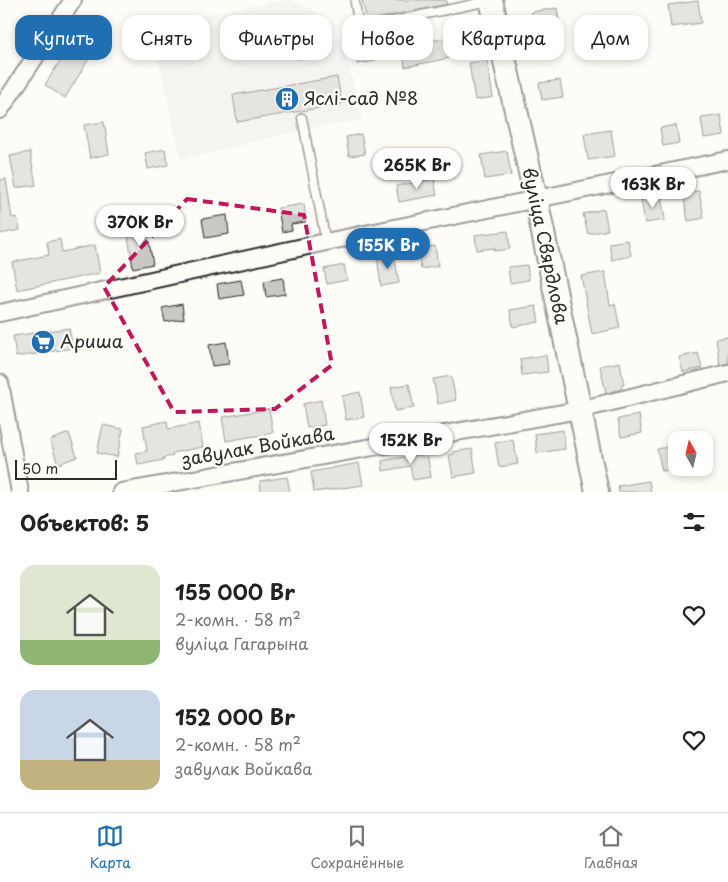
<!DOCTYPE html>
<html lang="ru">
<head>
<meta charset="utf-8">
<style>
	:root { --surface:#fff; --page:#f2f2f2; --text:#222; --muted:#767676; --line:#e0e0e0; --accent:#1f6fb2 }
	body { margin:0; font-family:"Playpen Sans",sans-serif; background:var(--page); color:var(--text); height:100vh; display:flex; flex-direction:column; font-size:19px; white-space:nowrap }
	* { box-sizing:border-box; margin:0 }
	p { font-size:16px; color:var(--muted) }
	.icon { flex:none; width:28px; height:28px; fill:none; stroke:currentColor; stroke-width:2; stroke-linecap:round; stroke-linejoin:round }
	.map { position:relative; height:492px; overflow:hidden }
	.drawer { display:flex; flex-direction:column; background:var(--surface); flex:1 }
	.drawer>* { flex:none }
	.top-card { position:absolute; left:15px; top:15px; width:699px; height:45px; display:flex; gap:10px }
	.needle { width:32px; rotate:352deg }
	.buttons { position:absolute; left:668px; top:431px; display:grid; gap:10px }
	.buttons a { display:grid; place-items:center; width:45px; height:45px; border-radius:10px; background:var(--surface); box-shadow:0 2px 8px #0003; font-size:25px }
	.scale { position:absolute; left:15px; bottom:12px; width:102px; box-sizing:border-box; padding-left:5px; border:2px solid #2b2b2b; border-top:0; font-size:14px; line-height:18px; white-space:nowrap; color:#2b2b2b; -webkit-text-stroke:4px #fdfcf7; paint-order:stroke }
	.price { position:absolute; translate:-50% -42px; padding:0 11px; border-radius:18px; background:#fff; color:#222; font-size:16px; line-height:32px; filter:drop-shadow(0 1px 2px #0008) }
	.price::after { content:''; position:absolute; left:50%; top:30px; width:15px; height:11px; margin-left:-8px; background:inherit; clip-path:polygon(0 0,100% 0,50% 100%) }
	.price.active { background:var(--accent); color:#fff }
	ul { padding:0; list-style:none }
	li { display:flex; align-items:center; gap:15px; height:125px; padding:0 20px }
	li span { display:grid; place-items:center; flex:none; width:140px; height:100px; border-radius:15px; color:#555 }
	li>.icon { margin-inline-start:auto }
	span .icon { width:60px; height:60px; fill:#fffc; stroke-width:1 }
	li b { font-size:21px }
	h2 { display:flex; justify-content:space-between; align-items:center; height:60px; padding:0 20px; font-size:21px }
	.tag { padding:0 18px; border-radius:15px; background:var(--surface); box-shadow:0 2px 8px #0003; font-size:18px; line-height:45px }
	.tag.active { background:var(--accent); color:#fff }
	.tabs { display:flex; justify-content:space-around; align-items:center; height:70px; border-top:1px solid var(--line); background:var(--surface); font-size:14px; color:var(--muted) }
	.tabs a { display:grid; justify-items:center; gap:2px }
	.tabs .active { color:var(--accent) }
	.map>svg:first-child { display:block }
</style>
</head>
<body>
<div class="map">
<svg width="728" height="492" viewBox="0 0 728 492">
	<rect width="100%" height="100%" fill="#fdfcf7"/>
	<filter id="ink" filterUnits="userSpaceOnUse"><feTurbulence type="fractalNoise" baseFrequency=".02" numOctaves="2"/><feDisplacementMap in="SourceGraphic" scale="10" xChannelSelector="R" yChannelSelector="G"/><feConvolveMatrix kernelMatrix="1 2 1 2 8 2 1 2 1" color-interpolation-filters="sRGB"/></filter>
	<g filter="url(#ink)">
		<path fill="#edece8" d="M283,0H292L316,12L322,38L341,39L363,120L311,128L181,160L151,26Z"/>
		<g fill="#c9c8c4" stroke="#2b2b2b">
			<path d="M362,0H446L447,4L367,21Z"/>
			<path d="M698,1L701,23L671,27L668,5Z"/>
			<path d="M557,8L560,26L534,30L531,12Z"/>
			<path d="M83,22L105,38L93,52L65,98L45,85L74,38L72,37Z"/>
			<path d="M456,36L460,56L405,67L402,43L414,41L415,44Z"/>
			<path d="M317,38L320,55L298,59L295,42Z"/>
			<path d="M371,44L375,61L357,64L354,48Z"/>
			<path d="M487,60L493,97L475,100L469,63Z"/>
			<path d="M337,77L342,104L237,122L233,95Z"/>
			<path d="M560,80L563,97L542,100L539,83Z"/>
			<path d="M721,115L724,135L704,138L701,118Z"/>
			<path d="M104,122L109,154L90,158L84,125Z"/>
			<path d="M676,125L679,143L663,146L660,128Z"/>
			<path d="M611,130L615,156L588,160L584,134Z"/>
			<path d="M361,134L365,154L349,156L346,137Z"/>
			<path d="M165,149L168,165L148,169L145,153Z"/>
			<path d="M507,151L511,175L485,179L481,155Z"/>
			<path d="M30,152L36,185L16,188L10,156Z"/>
			<path d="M6,179L12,218L17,217L20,230L0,234V180Z"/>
			<path d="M434,179L437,195L399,202L396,186Z"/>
			<path d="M699,191L704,218L688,221L683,193Z"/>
			<path d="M661,195L665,220L645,223L641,199Z"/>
			<path d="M304,204L306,222L291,224L292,230L282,232L278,208Z"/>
			<path d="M604,209L608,230L588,234L583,214Z"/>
			<path d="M227,215L229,234L205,238L202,219Z"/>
			<path d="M146,226L153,264L133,268L127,229Z"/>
			<path d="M508,231L510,249L495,251V248L477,250L475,235Z"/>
			<path d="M60,239L62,252L95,245L100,273L17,290L12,262L49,255L47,242Z"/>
			<path d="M628,240L631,256L612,260L609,243Z"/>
			<path d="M435,246L438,266L421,269L417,249Z"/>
			<path d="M394,254L399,283L381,286L377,257Z"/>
			<path d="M344,265L347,280L327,284L324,269Z"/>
			<path d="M527,265L529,280L510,283L508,267Z"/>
			<path d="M605,272L610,305L615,304L620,328L592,334L581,276Z"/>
			<path d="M283,278L285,294L266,297L264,281Z"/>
			<path d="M241,280L244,295L219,299L217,284Z"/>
			<path d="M182,304L184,319L165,322L162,308Z"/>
			<path d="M536,306L539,322L513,327L510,310Z"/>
			<path d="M69,328L73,348L16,357L13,336Z"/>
			<path d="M728,337V363L720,365L716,339Z"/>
			<path d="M226,342L229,364L212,366L209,345Z"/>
			<path d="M698,353L702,368L683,372L679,357Z"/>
			<path d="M546,355L548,372L522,375L520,359Z"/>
			<path d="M620,362L624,385H621L622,389L606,393L600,366Z"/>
			<path d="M451,376L456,400L438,404L433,379Z"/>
			<path d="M409,384L414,408L395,411L391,387Z"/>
			<path d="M360,392L364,417L346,420L342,396Z"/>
			<path d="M321,400L325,425L307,428L303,404Z"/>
			<path d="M269,409L273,433L226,441L222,417Z"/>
			<path d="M639,415L642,433L621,437L618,419Z"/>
			<path d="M167,421L168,429L199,423L203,447L172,453L173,456L163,458L164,460L138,465L136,453L147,451L143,426Z"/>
			<path d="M103,425L123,429L117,457L97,453Z"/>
			<path d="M563,430L565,449L537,453L535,434Z"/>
			<path d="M69,433L77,457L58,464L50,440Z"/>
			<path d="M513,440L518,464L499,467L495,443Z"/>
			<path d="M673,446L676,468H678L662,471L657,449Z"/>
			<path d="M472,449L476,473L453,477L449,455L454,454L453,452Z"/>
			<path d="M427,453L431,477L413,480L410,466L383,471L382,461Z"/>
			<path d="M359,463L363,485L314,492L311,472Z"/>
			<path d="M287,477L290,492H261L260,481Z"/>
			<path d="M649,481L651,492H619L618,486Z"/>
		</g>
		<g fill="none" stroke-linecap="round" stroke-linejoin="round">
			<g stroke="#2b2b2b" stroke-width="11">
				<g id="service">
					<path d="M355,3L359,28L489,1"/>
					<path d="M302,118L326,242"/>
				</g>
			</g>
			<g stroke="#2b2b2b" stroke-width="20">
				<g id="minor">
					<path d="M0,110L73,0"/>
					<path d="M0,313L326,242L728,160"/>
					<path d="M0,383L20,492"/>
					<path d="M121,492L579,410L728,373"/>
				</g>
			</g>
			<g stroke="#2b2b2b" stroke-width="26">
				<path id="secondary" d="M491,0L536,199L597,492"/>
			</g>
			<use href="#service" stroke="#fdfcf7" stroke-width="8"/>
			<use href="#minor" stroke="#fdfcf7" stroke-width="16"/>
			<use href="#secondary" stroke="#fdfcf7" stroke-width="22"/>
		</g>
	</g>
	<path d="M0 0H728V492H0ZM187,199L304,215L332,365L275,409L174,412L104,287Z" fill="#fdfcf7" fill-opacity=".55" fill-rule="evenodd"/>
	<path fill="none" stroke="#c2185b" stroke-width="4" stroke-dasharray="10 6" stroke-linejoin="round" d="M187,199L304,215L332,365L275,409L174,412L104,287Z"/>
	<defs>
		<g id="building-disc" transform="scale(1.25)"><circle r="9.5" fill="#1f6fb2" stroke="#fdfcf7"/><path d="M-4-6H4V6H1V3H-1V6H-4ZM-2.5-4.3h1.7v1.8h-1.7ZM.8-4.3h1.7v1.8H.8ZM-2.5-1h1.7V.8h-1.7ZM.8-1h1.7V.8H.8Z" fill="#fff"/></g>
		<g id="supermarket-disc" transform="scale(1.25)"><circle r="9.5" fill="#1f6fb2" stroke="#fdfcf7"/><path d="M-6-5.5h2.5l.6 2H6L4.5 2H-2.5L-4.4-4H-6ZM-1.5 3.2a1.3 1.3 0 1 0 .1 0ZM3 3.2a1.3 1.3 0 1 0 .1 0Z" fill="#fff"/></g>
	</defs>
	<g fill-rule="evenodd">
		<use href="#building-disc" x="287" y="99"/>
		<use href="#supermarket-disc" x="43" y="342"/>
	</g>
	<g text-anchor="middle" stroke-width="4.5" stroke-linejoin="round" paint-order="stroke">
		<g font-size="18" fill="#2b2b2b" stroke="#fdfcf7" text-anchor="start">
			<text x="304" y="105">Яслі-сад №8</text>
			<text x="60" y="348">Ариша</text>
		</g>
		<g font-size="18" fill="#2b2b2b" stroke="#fdfcf7">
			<text transform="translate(545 246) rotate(78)" y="6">вуліца Свярдлова</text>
			<text transform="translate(258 447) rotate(-10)" y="6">завулак Войкава</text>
		</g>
	</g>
</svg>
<div class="buttons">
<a><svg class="needle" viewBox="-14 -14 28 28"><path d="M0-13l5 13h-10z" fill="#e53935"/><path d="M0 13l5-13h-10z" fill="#767676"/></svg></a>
</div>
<div class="scale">50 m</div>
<b class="price" style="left:417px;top:190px">265K Br</b>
<b class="price" style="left:653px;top:209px">163K Br</b>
<b class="price" style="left:140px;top:247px">370K Br</b>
<b class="price active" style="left:388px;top:270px">155K Br</b>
<b class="price" style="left:411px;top:465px">152K Br</b>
<div class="top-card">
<a class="tag active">Купить</a>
<a class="tag">Снять</a>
<a class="tag">Фильтры</a>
<a class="tag">Новое</a>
<a class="tag">Квартира</a>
<a class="tag">Дом</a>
</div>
</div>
<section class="drawer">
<h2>Объектов: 5<svg class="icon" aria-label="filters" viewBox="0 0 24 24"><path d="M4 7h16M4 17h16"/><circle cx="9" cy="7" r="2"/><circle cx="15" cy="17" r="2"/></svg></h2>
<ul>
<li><span style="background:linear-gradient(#dfe7d0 75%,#8fb573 0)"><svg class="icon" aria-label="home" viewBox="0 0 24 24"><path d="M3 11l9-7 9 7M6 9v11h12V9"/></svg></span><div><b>155 000 Br</b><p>2-комн. · 58 m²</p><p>вуліца Гагарына</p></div><svg class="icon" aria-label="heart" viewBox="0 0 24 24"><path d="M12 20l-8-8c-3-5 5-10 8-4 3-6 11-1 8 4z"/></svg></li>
<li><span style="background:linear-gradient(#c9d6e8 70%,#c2b280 0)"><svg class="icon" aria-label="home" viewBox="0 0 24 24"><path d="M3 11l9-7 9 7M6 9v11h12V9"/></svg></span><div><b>152 000 Br</b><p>2-комн. · 58 m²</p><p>завулак Войкава</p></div><svg class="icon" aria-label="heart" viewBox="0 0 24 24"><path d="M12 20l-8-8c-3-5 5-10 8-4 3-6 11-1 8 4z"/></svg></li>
</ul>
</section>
<nav class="tabs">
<a class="active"><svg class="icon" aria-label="map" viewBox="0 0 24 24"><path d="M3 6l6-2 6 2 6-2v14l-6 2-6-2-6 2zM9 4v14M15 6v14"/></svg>Карта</a>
<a><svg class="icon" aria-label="saved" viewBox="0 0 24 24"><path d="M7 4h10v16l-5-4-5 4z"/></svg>Сохранённые</a>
<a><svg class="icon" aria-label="home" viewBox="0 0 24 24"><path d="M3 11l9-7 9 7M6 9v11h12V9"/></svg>Главная</a>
</nav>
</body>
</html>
